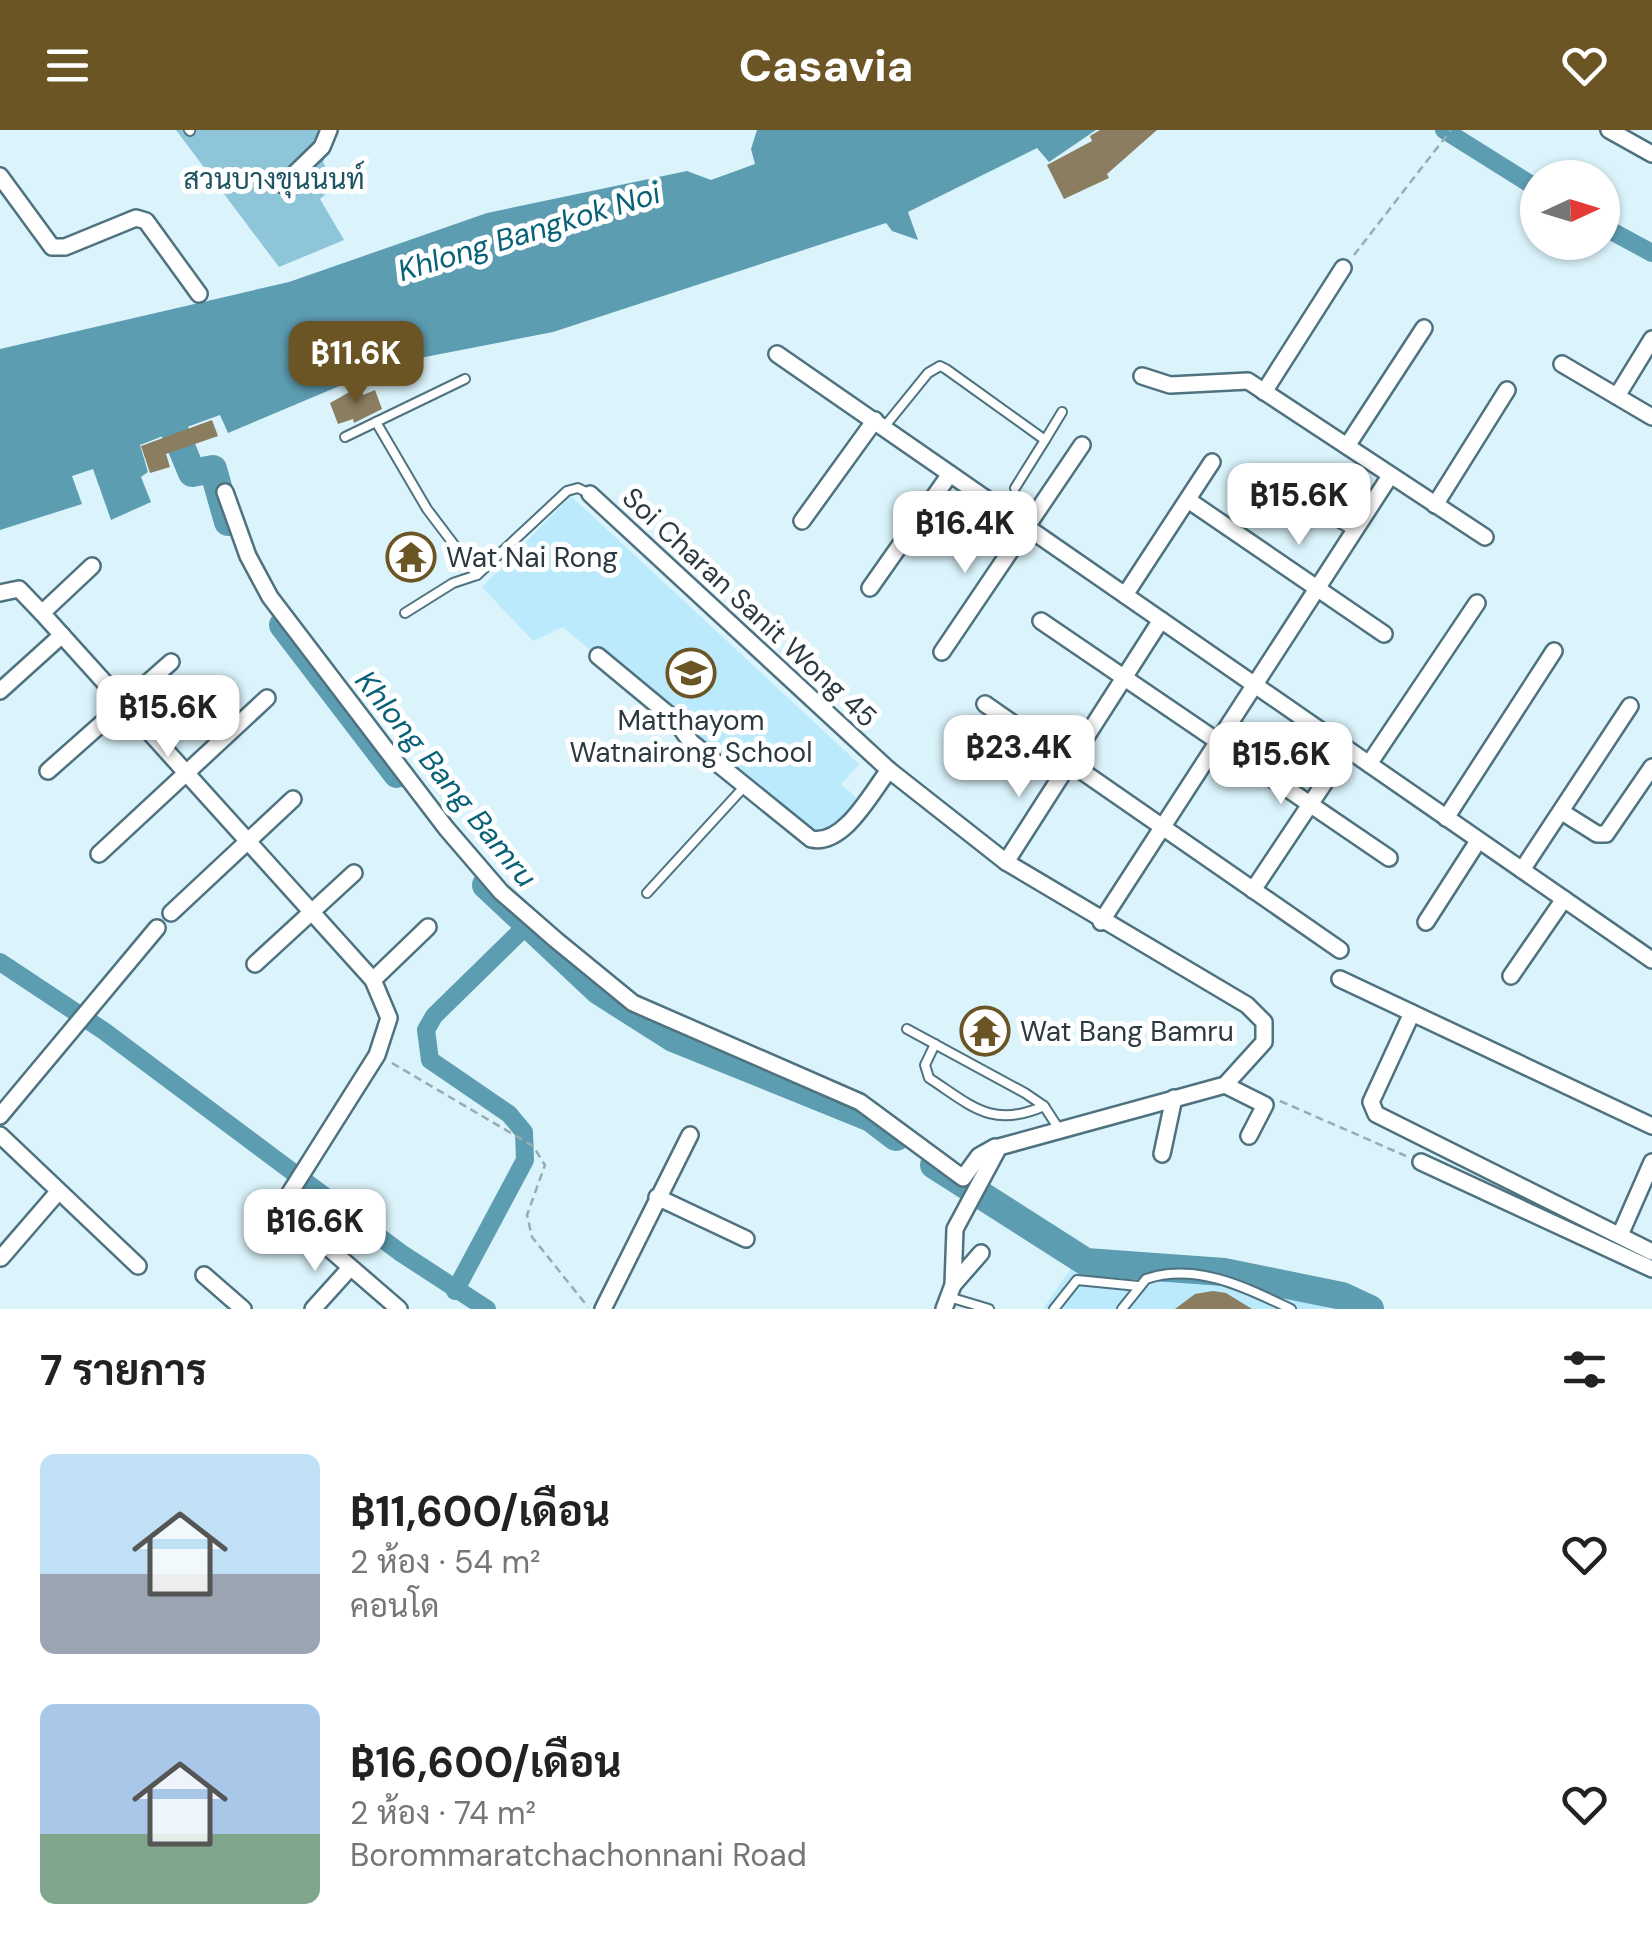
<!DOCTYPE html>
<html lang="th">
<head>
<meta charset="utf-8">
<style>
	:root { --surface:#fff; --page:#f6f6f6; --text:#222; --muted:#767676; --accent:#6b5524 }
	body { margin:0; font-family:"DM Sans",Sarabun,sans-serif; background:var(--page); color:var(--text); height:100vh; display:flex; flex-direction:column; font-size:38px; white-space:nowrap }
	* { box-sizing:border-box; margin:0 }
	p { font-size:32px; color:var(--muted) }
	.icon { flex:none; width:55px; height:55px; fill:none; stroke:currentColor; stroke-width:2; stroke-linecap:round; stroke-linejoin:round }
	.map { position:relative; height:1179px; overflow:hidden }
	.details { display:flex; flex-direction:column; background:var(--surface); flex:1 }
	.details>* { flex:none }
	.needle { width:65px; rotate:86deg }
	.fabs { position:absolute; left:1520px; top:30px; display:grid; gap:20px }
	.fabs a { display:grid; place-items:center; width:100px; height:100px; border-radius:50%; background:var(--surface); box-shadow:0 2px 8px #0004; font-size:50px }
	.price { position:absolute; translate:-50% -85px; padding:0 22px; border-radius:20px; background:#fff; color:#222; font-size:32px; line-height:65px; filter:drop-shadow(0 2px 5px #0008) }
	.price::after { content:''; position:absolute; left:50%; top:60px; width:30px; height:22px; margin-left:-15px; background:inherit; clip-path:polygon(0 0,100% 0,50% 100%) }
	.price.on { background:var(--accent); color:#fff }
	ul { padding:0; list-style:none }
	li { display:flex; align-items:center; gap:30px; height:250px; padding:0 40px }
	li span { display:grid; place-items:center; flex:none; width:280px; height:200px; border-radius:15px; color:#555 }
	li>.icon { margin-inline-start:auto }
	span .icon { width:120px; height:120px; fill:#fffc; stroke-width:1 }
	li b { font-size:42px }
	h2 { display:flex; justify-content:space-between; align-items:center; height:120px; padding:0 40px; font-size:42px }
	header { display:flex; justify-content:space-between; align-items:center; height:130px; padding:0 40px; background:var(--accent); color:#fff; font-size:45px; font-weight:800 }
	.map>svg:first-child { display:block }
</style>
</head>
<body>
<header><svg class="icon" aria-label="menu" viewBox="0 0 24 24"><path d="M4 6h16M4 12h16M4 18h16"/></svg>Casavia<svg class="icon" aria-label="heart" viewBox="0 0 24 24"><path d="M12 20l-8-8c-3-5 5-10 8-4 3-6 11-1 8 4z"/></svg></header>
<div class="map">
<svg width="1652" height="1179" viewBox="0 0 1652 1179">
	<rect width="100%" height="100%" fill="#dbf3fb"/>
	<g fill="#baeafc">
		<path d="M571,366L859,634L841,654L859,670L828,706L814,707L563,497L533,511L482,457Z"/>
		<path d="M1072,1137L1145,1141L1294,1165L1329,1179H1043Z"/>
	</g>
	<path fill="#8ec5d9" d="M176,0H337L323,32L335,56L320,69L344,110L279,137Z"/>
	<path fill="#5d9db2" d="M757,0H1096L1049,32L1037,18L908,82L918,110L892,101L886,93L553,202L394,233L228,303L220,285L176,301L178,307L165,314L163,306L140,315L148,342L141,347L151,372L111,390L93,339L72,346L82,374L0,400V219L289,152L487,83L687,41L711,50L755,34L751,19Z"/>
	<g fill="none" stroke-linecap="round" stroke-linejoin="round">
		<g stroke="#5d9db2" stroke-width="18">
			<path d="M1444,0L1538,59"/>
			<path d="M1602,96L1652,123"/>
			<path d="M0,832L104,901L401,1123L487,1179"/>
			<path d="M455,1161L525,1030L524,1002L509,984L430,930L426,900L434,886L527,795"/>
		</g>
		<g stroke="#5d9db2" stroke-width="28">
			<path d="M169,287L192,343L213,339L228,392"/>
			<path d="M283,495L397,644"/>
			<path d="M486,755L599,861L673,908L871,988L896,1007"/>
			<path d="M934,1035L1086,1132L1224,1142L1342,1166L1370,1179"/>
		</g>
	</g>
	<g fill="#8b7d60">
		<path d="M1100,0H1157L1107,44L1109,48L1064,69L1047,35L1092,11L1090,6Z"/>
		<path d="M360,256L363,265L375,260L382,279L354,293L353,289L338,294L330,273Z"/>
		<path d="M212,290L218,306L166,324L170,337L150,343L141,316Z"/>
		<path d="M1213,1161L1226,1163L1252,1179H1175L1195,1164Z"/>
	</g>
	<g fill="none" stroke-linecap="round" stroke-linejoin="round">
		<g stroke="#4e727f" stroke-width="12">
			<g id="service">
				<path d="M189,0L190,1"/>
				<path d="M376,292L427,379L477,445L567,361L578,358L590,364"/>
				<path d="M885,296L928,243L940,236L946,239L1045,310L1015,358"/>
				<path d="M345,307L465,249"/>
				<path d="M1045,310L1062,282"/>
				<path d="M1312,378L1354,401"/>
				<path d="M405,483L453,453L477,445"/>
				<path d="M647,763L744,657"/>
				<path d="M907,899L1025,963L1044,976L1059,999"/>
				<path d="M935,914L925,935L929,948C972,976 992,999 1044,976"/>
				<path d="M949,1167L989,1179"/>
				<path d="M1054,1179L1077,1150L1138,1156"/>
				<path d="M1122,1179L1146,1149C1196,1132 1247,1158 1291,1179"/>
			</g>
		</g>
		<g stroke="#4e727f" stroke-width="20">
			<g id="minor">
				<path d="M1609,0L1652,24"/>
				<path d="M0,46L52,117H65L136,88L146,91L199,164"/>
				<path d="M283,55L322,17L329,0"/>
				<path d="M777,224L1652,830"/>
				<path d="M1562,234L1652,287"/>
				<path d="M1142,246L1170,255L1248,251L1485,407"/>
				<path d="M1264,262L1343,138"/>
				<path d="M1617,266L1652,209"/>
				<path d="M1347,316L1424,198"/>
				<path d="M225,362L248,426L270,467L446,698L501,762L556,810L633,873L860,972L963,1048L979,1026L995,1017"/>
				<path d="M590,364L889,640L1006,732L1247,875L1264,892V912L1225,955L999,1017L955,1099L953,1155L944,1179"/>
				<path d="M1188,370L1384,504"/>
				<path d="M1435,375L1507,260"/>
				<path d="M802,391L875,290"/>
				<path d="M870,458L950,344"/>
				<path d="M0,463L19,459L42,483L373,850L389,888L377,925L281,1077L399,1179"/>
				<path d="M1125,465L1212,332"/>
				<path d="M42,483L92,436"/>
				<path d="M1041,491L1389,728"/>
				<path d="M942,522L1082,315"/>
				<path d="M598,526L674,589L691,612L811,709C844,716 871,663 889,640"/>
				<path d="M0,561L62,505"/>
				<path d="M985,574L1340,820"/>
				<path d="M1369,634L1477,473"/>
				<path d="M48,641L171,532"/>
				<path d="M1562,682L1597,704H1606L1652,637"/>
				<path d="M1446,688L1554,521"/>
				<path d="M99,724L267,568"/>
				<path d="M1006,732L1161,490"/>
				<path d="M1522,740L1630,576"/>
				<path d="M1253,760L1347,619"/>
				<path d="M171,783L293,669"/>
				<path d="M1101,792L1390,346"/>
				<path d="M1426,792L1478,711"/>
				<path d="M255,834L354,743"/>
				<path d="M1511,846L1564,769"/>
				<path d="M1340,849L1652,996"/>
				<path d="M373,850L428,797"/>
				<path d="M1412,883L1371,972L1376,984L1652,1122"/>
				<path d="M1225,955L1265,975L1249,1006"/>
				<path d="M0,986L157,798"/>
				<path d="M0,1005L138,1136"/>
				<path d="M1162,1024L1174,968"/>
				<path d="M1421,1032L1652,1139"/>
				<path d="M657,1067L746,1109"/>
				<path d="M1620,1105L1652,1032"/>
				<path d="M1,1128L58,1062"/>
				<path d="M204,1145L243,1179"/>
				<path d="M953,1155L981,1123"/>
				<path d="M313,1179L350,1138"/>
				<path d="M603,1179L690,1005"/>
			</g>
		</g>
		<g stroke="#97acb3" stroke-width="2.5" stroke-dasharray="8 5" stroke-linecap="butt">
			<path d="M1354,125L1451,0"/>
			<path d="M392,933L533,1016L545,1035L527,1085L532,1107L588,1177"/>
			<path d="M1280,971L1406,1026"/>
		</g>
		<use href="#service" stroke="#fff" stroke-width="8"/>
		<use href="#minor" stroke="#fff" stroke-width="15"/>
	</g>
	<defs>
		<g id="temple-ring" transform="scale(2.5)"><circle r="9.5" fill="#fff" stroke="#6b5524" stroke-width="1.5"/><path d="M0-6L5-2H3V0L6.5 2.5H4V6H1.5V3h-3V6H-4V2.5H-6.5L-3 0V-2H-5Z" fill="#6b5524"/></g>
		<g id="school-ring" transform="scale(2.5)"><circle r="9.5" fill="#fff" stroke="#6b5524" stroke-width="1.5"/><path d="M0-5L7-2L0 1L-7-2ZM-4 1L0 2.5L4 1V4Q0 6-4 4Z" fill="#6b5524"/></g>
	</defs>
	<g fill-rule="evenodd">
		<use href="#temple-ring" x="411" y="427"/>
		<use href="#school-ring" x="691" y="543"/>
		<use href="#temple-ring" x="985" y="901"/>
	</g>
	<g text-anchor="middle" stroke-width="10" stroke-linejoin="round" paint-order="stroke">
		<g font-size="28" fill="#1d5363" stroke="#fff">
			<text x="274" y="59">สวนบางขุนนนท์</text>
		</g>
		<g font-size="28" fill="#2b3a40" stroke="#fff" text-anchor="start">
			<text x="446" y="437">Wat Nai Rong</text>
			<text x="691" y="600" text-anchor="middle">Matthayom<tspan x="691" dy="32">Watnairong School</tspan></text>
			<text x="1020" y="911">Wat Bang Bamru</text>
		</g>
		<g font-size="28" fill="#2b3a40" stroke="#fff">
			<text transform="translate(750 477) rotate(43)" y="10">Soi Charan Sanit Wong 45</text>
		</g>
		<g font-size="30" font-style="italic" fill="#076178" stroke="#fff">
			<text transform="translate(529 102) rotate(-17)" y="10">Khlong Bangkok Noi</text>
			<text transform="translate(446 649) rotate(51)" y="10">Khlong Bang Bamru</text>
		</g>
	</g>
</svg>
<div class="fabs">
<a><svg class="needle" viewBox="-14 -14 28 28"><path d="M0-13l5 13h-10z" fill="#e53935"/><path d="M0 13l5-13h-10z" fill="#767676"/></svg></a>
</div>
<b class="price on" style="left:356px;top:276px">฿11.6K</b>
<b class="price" style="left:1299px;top:418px">฿15.6K</b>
<b class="price" style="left:965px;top:446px">฿16.4K</b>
<b class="price" style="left:168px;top:630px">฿15.6K</b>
<b class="price" style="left:1019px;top:670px">฿23.4K</b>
<b class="price" style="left:1281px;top:677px">฿15.6K</b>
<b class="price" style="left:315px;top:1144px">฿16.6K</b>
</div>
<section class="details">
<h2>7 รายการ<svg class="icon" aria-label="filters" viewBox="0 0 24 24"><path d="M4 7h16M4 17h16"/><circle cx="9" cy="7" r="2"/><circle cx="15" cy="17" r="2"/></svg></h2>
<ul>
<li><span style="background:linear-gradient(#bfe0f5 60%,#9aa5b1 0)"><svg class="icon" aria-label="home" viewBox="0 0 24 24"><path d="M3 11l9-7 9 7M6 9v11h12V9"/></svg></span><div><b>฿11,600/เดือน</b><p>2 ห้อง · 54 m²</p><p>คอนโด</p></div><svg class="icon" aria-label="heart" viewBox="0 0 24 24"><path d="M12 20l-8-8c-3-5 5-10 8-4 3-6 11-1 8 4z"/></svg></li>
<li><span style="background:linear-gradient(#a9c7e8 65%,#7fa58c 0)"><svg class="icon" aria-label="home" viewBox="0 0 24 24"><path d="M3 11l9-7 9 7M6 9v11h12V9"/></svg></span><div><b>฿16,600/เดือน</b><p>2 ห้อง · 74 m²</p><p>Borommaratchachonnani Road</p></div><svg class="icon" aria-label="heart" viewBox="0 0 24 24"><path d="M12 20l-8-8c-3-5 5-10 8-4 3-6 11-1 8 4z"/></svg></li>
</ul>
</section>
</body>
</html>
